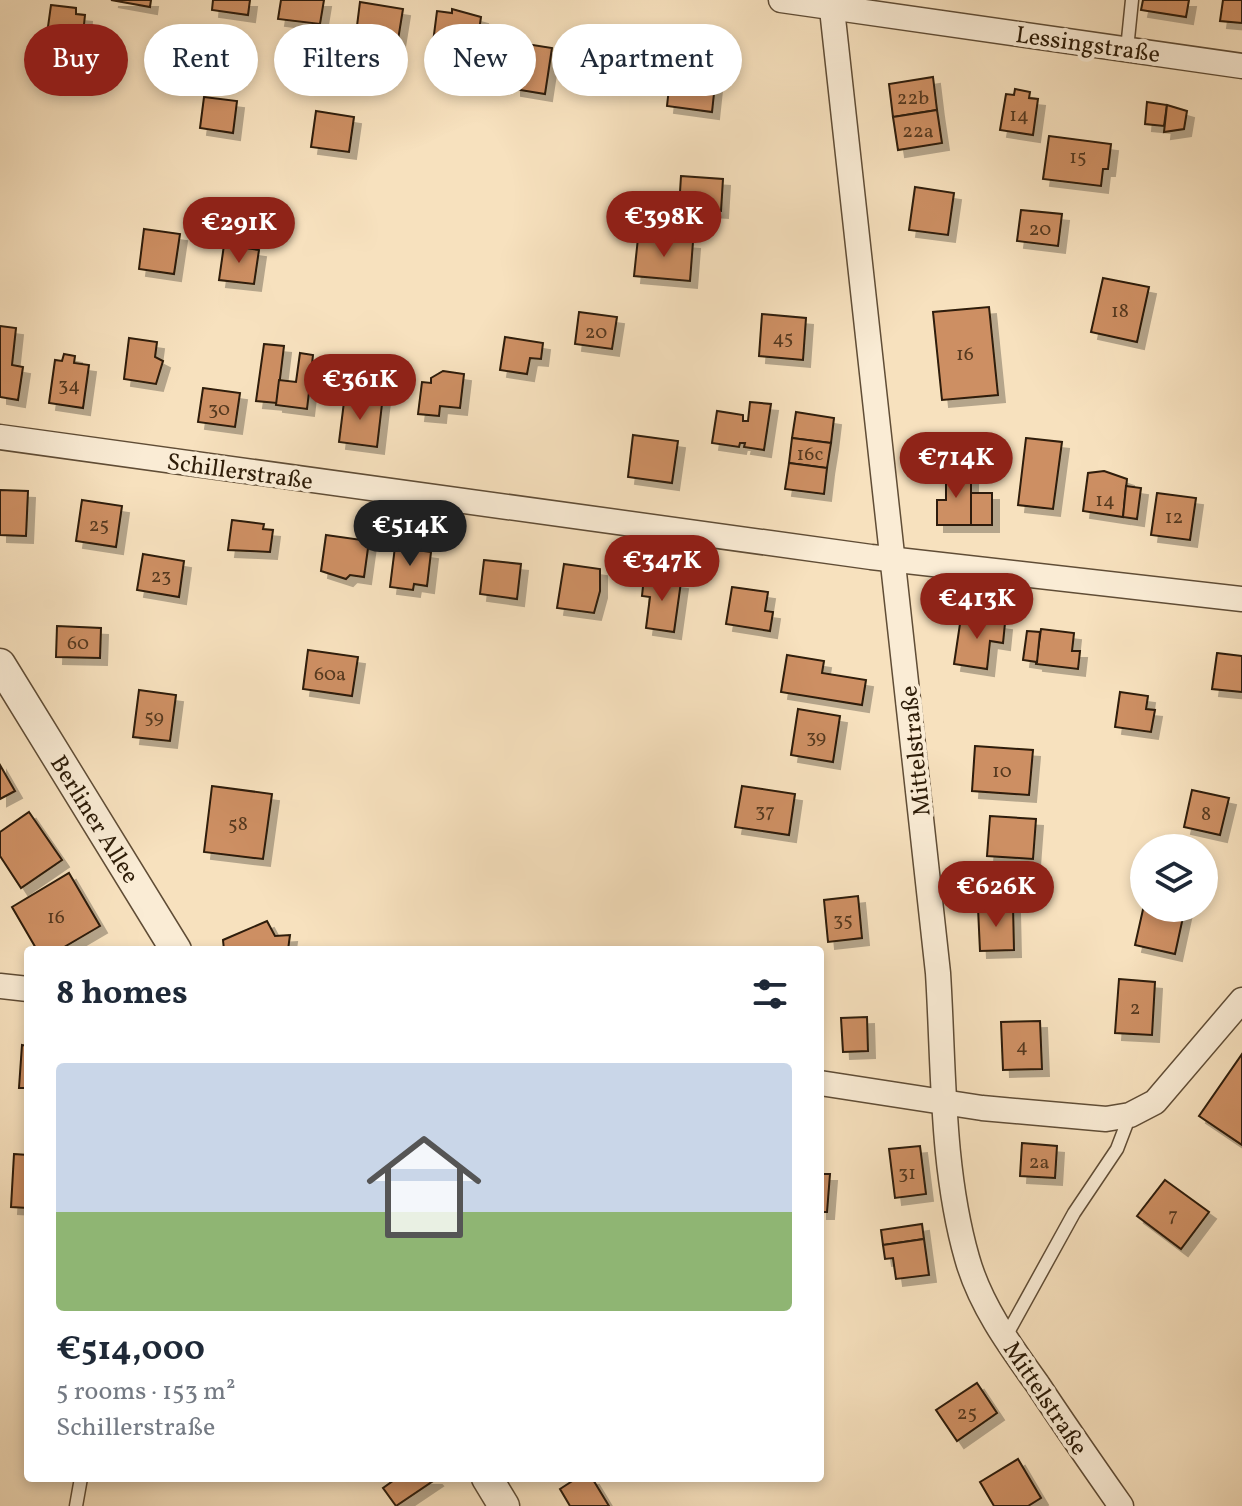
<!DOCTYPE html>
<html lang="en">
<head>
<meta charset="utf-8">
<style>
	:root { --surface:#fff; --page:#f2f2f3; --text:#1f2937; --muted:#747a83; --accent:#8f2418 }
	body { margin:0; font-family:Vollkorn,serif; background:var(--page); color:var(--text); height:100vh; display:flex; flex-direction:column; font-size:30px; white-space:nowrap }
	* { box-sizing:border-box; margin:0 }
	p { font-size:26px; color:var(--muted) }
	.icon { flex:none; width:44px; height:44px; fill:none; stroke:currentColor; stroke-width:2; stroke-linecap:round; stroke-linejoin:round }
	.map { position:relative; flex:1; overflow:hidden }
	.drawer { position:absolute; left:24px; top:946px; width:800px; height:536px; display:flex; flex-direction:column; background:var(--surface); border-radius:8px; box-shadow:0 4px 12px #0003 }
	.drawer>* { flex:none }
	.guide { position:absolute; left:24px; top:24px; width:800px; height:72px; display:flex; gap:16px }
	.fabs { position:absolute; left:1130px; top:834px; display:grid; gap:16px }
	.fabs a { display:grid; place-items:center; width:88px; height:88px; border-radius:50%; background:var(--surface); box-shadow:0 4px 12px #0003; font-size:40px }
	.price { position:absolute; translate:-50% -68px; padding:0 18px; border-radius:28px; background:var(--accent); color:#fff; font-size:26px; line-height:52px; filter:drop-shadow(0 2px 4px #0008) }
	.price::after { content:''; position:absolute; left:50%; top:48px; width:24px; height:18px; margin-left:-12px; background:inherit; clip-path:polygon(0 0,100% 0,50% 100%) }
	.price.current { background:#222; color:#fff }
	ul { padding:0; list-style:none }
	li { display:grid; align-content:center; gap:16px; height:424px; padding:0 32px }
	li span { display:grid; place-items:center; height:248px; border-radius:8px; color:#555 }
	li>.icon { margin-inline-start:auto }
	span .icon { width:144px; height:144px; fill:#fffc; stroke-width:1 }
	li b { font-size:34px }
	h2 { display:flex; justify-content:space-between; align-items:center; height:96px; padding:0 32px; font-size:34px }
	.tag { padding:0 28px; border-radius:36px; background:var(--surface); box-shadow:0 4px 12px #0003; font-size:28px; line-height:72px }
	.tag.current { background:var(--accent); color:#fff }
	.map>svg:first-child { display:block }
</style>
</head>
<body>
<div class="map">
<svg width="1242" height="1506" viewBox="0 0 1242 1506">
	<defs>
		<filter id="shadow"><feDropShadow dx="7" dy="7" stdDeviation="0" flood-color="#0004"/></filter>
	</defs>
	<rect width="100%" height="100%" fill="#f7e1be"/>
	<filter id="stains"><feTurbulence type="fractalNoise" baseFrequency=".0025" numOctaves="4"/><feColorMatrix values="0 0 0 0 .2 0 0 0 0 .09 0 0 0 0 .02 0 0 0 .5 -.17"/></filter>
	<radialGradient id="worn" r=".72"><stop offset=".6" stop-color="#630" stop-opacity="0"/><stop offset="1" stop-color="#630" stop-opacity=".3"/></radialGradient>
	<g fill="#cd8f64" stroke="#2d1c08" stroke-width="2" filter="url(#shadow)">
		<path d="M111,0H151L150,7Z"/>
		<path d="M213,0H250L248,15L212,10Z"/>
		<path d="M281,0H324L320,24L278,19Z"/>
		<path d="M1143,0H1189L1186,17L1141,10Z"/>
		<path d="M1223,0H1242V23L1220,21Z"/>
		<path d="M360,2L403,9L398,40L356,34Z"/>
		<path d="M51,5L76,8V14L85,15L83,34L73,33L72,44L46,41Z"/>
		<path d="M452,9L481,17L476,52L432,50L437,11L452,13Z"/>
		<path d="M594,41L620,44L615,86L588,83Z"/>
		<path d="M520,43L552,48L545,94L514,89V82L505,81L511,44Z"/>
		<path d="M674,50L719,55L715,84L670,79Z"/>
		<path d="M933,77L937,110L893,117L889,84Z"/>
		<path d="M670,79L715,84L712,112L667,106Z"/>
		<path d="M1015,89L1030,92L1029,98L1038,99L1033,135L1000,130L1006,94L1014,95Z"/>
		<path d="M204,97L237,101L233,133L200,128Z"/>
		<path d="M1147,102L1167,105L1164,126L1145,124Z"/>
		<path d="M1167,105L1187,111L1184,129L1164,132Z"/>
		<path d="M937,110L942,143L898,150L893,117Z"/>
		<path d="M316,111L354,117L349,152L311,147Z"/>
		<path d="M1049,136L1111,144L1108,169H1103L1101,186L1043,179Z"/>
		<path d="M681,176L723,179L721,211L679,208Z"/>
		<path d="M915,187L954,193L948,235L909,230Z"/>
		<path d="M1021,210L1062,214L1058,246L1017,241Z"/>
		<path d="M144,229L180,234L174,274L139,269Z"/>
		<path d="M638,238L693,242L690,281L634,276Z"/>
		<path d="M224,245L259,250L254,284L219,280Z"/>
		<path d="M1103,278L1149,287L1137,342L1091,332Z"/>
		<path d="M989,307L998,395L942,400L933,312Z"/>
		<path d="M579,312L617,317L612,349L575,344Z"/>
		<path d="M762,314L806,318L803,360L759,356Z"/>
		<path d="M0,326L16,328L12,365L23,367L18,400L0,397Z"/>
		<path d="M505,337L543,343L541,359L530,358L527,374L500,370Z"/>
		<path d="M129,338L157,342L155,357L163,361L156,384L124,379Z"/>
		<path d="M264,344L284,346L277,403L256,401Z"/>
		<path d="M300,353L313,355L310,382L318,383L317,393L309,392L307,409L276,405L279,380L296,382Z"/>
		<path d="M64,354L75,356L74,363L89,365L83,408L49,403L55,360L62,361Z"/>
		<path d="M443,371L464,374L460,408L440,406L439,416L418,414L422,382L431,383V378Z"/>
		<path d="M367,373L386,376L382,404L364,402Z"/>
		<path d="M203,388L240,393L235,427L198,422Z"/>
		<path d="M345,394L382,404L377,447L339,442Z"/>
		<path d="M750,402L771,404L764,450L744,447L745,443H740L739,447L712,443L717,411L743,415V421H748Z"/>
		<path d="M796,412L834,418L831,443L792,438Z"/>
		<path d="M633,435L678,441L672,483L628,477Z"/>
		<path d="M792,438L831,443L827,468L789,463Z"/>
		<path d="M1026,438L1062,442L1053,509L1018,505Z"/>
		<path d="M789,463L827,468L824,494L785,489Z"/>
		<path d="M946,470H971V525H937V500H946Z"/>
		<path d="M1104,471L1127,479L1123,517L1083,511L1088,473Z"/>
		<path d="M1126,486L1141,488L1137,519L1123,517Z"/>
		<path d="M0,490L28,491L26,536L0,535Z"/>
		<rect x="971" y="493" width="21" height="32"/>
		<path d="M1157,493L1196,498L1190,540L1151,535Z"/>
		<path d="M82,500L122,506L116,547L76,541Z"/>
		<path d="M232,520L264,524L263,529L273,530L270,552L228,550Z"/>
		<path d="M326,535L369,541L364,577L350,575L346,579L321,571Z"/>
		<path d="M395,547L431,552L427,586L414,584L413,590L390,587Z"/>
		<path d="M143,554L184,561L179,597L137,590Z"/>
		<path d="M484,560L521,564L517,599L480,594Z"/>
		<path d="M564,564L600,569V591L594,613L557,608Z"/>
		<path d="M644,577L681,582L674,632L646,628L650,597L642,596Z"/>
		<path d="M732,587L768,592L765,611L773,612L770,631L726,624Z"/>
		<path d="M961,617L1005,623L1003,643L990,641L987,669L954,664Z"/>
		<path d="M57,626L101,628L100,658L56,657Z"/>
		<path d="M1041,629L1074,633L1072,651H1080L1078,669L1036,664Z"/>
		<path d="M1027,631L1040,632L1037,662L1023,660Z"/>
		<path d="M308,650L358,657L352,696L303,689Z"/>
		<path d="M1217,653L1242,656V692L1212,689Z"/>
		<path d="M787,655L824,661L822,673L866,680L862,705L781,692Z"/>
		<path d="M139,690L176,695L170,741L133,737Z"/>
		<path d="M1120,692L1148,696L1146,709L1155,710L1151,732L1115,727Z"/>
		<path d="M798,709L840,716L833,762L791,755Z"/>
		<path d="M975,746L1033,750L1029,795L972,791Z"/>
		<path d="M0,765L15,791L0,799Z"/>
		<path d="M212,786L272,794L263,859L204,852Z"/>
		<path d="M742,786L795,794L789,835L735,827Z"/>
		<path d="M1192,790L1229,798L1220,835L1184,827Z"/>
		<path d="M29,812L62,860L21,888L0,856V832Z"/>
		<path d="M990,816L1036,819L1033,859L987,856Z"/>
		<path d="M69,873L100,926L59,950H37L12,907Z"/>
		<path d="M858,896L862,938L828,942L824,900Z"/>
		<path d="M1144,905V908H1185L1175,954L1135,945Z"/>
		<path d="M1013,906L1014,950L980,951L978,908Z"/>
		<path d="M267,921L275,936L290,935L288,950H224L223,940Z"/>
		<path d="M1119,979L1155,982L1152,1035L1115,1033Z"/>
		<path d="M867,1017L868,1051L843,1052L841,1018Z"/>
		<path d="M1040,1021L1042,1069L1003,1070L1001,1022Z"/>
		<path d="M22,1045L28,1046V1088H19Z"/>
		<path d="M1242,1054V1145L1199,1116Z"/>
		<path d="M1022,1143L1057,1146L1055,1178L1020,1176Z"/>
		<path d="M920,1146L926,1194L895,1198L889,1149Z"/>
		<path d="M14,1154L28,1155V1208L11,1207Z"/>
		<path d="M820,1174H830L827,1212H820Z"/>
		<path d="M1165,1180L1209,1212L1181,1249L1137,1216Z"/>
		<path d="M922,1224L924,1239L883,1245L881,1230Z"/>
		<path d="M924,1239L929,1275L896,1279L893,1258L885,1259L883,1245Z"/>
		<path d="M977,1383L997,1413L957,1441L936,1410Z"/>
		<path d="M1018,1459L1041,1498L1028,1506H994L980,1482Z"/>
		<path d="M397,1478H435L436,1479L396,1506L383,1488Z"/>
		<path d="M577,1478H592L609,1506H570L560,1489Z"/>
	</g>
	<g fill="none" stroke-linecap="round" stroke-linejoin="round">
		<g stroke="#604d36" stroke-width="15">
			<g id="service">
				<path d="M1127,49L1132,0"/>
				<path d="M1005,1338L1074,1213L1117,1149L1130,1115"/>
				<path d="M76,1506L81,1478"/>
			</g>
		</g>
		<g stroke="#604d36" stroke-width="27">
			<g id="minor">
				<path d="M781,0L1242,66"/>
				<path d="M831,0L938,973C944,1067 941,1167 967,1258C980,1305 1010,1346 1038,1385C1065,1426 1093,1466 1121,1506"/>
				<path d="M0,437L871,557L1242,599"/>
				<path d="M0,986L28,989"/>
				<path d="M820,1083L982,1108L1106,1119L1130,1115L1155,1102L1242,1000"/>
			</g>
		</g>
		<g stroke="#604d36" stroke-width="33">
			<g id="tertiary">
				<path d="M0,664L176,950"/>
				<path d="M487,1478L504,1506"/>
			</g>
		</g>
		<use href="#service" stroke="#faecd5" stroke-width="12"/>
		<use href="#minor" stroke="#faecd5" stroke-width="24"/>
		<use href="#tertiary" stroke="#faecd5" stroke-width="30"/>
	</g>
	<g text-anchor="middle" stroke-width="8" stroke-linejoin="round" paint-order="stroke">
		<g font-size="20" fill="#55391f">
			<text x="913" y="104">22b</text>
			<text x="1019" y="121">14</text>
			<text x="918" y="137">22a</text>
			<text x="1078" y="163">15</text>
			<text x="1040" y="235">20</text>
			<text x="1120" y="317">18</text>
			<text x="596" y="338">20</text>
			<text x="783" y="344">45</text>
			<text x="965" y="360">16</text>
			<text x="69" y="391">34</text>
			<text x="219" y="415">30</text>
			<text x="810" y="460">16c</text>
			<text x="1105" y="506">14</text>
			<text x="1174" y="523">12</text>
			<text x="99" y="531">25</text>
			<text x="161" y="582">23</text>
			<text x="78" y="649">60</text>
			<text x="330" y="680">60a</text>
			<text x="154" y="723">59</text>
			<text x="816" y="743">39</text>
			<text x="1002" y="777">10</text>
			<text x="765" y="817">37</text>
			<text x="1206" y="820">8</text>
			<text x="238" y="830">58</text>
			<text x="56" y="923">16</text>
			<text x="843" y="926">35</text>
			<text x="1135" y="1014">2</text>
			<text x="1022" y="1052">4</text>
			<text x="1039" y="1168">2a</text>
			<text x="907" y="1179">31</text>
			<text x="1173" y="1221">7</text>
			<text x="967" y="1419">25</text>
		</g>
		<g font-size="24" fill="#2d1c08" stroke="#faecd5">
			<text transform="translate(1088 44) rotate(8)" y="8">Lessingstraße</text>
			<text transform="translate(240 471) rotate(8)" y="8">Schillerstraße</text>
			<text transform="translate(915 751) rotate(-96)" y="8">Mittelstraße</text>
			<text transform="translate(95 819) rotate(58)" y="8">Berliner Allee</text>
			<text transform="translate(1046 1398) rotate(56)" y="8">Mittelstraße</text>
		</g>
	</g>
	<rect width="100%" height="100%" filter="url(#stains)"/>
	<rect width="100%" height="100%" fill="url(#worn)"/>
</svg>
<div class="fabs">
<a><svg class="icon" aria-label="layers" viewBox="0 0 24 24"><path d="M12 4l9 5-9 5-9-5zM3 14l9 5 9-5"/></svg></a>
</div>
<b class="price" style="left:664px;top:259px">€398K</b>
<b class="price" style="left:239px;top:265px">€291K</b>
<b class="price" style="left:360px;top:422px">€361K</b>
<b class="price" style="left:956px;top:500px">€714K</b>
<b class="price current" style="left:410px;top:568px">€514K</b>
<b class="price" style="left:662px;top:603px">€347K</b>
<b class="price" style="left:977px;top:641px">€413K</b>
<b class="price" style="left:996px;top:929px">€626K</b>
<div class="guide">
<a class="tag current">Buy</a>
<a class="tag">Rent</a>
<a class="tag">Filters</a>
<a class="tag">New</a>
<a class="tag">Apartment</a>
</div>
<section class="drawer">
<h2>8 homes<svg class="icon" aria-label="filters" viewBox="0 0 24 24"><path d="M4 7h16M4 17h16"/><circle cx="9" cy="7" r="2"/><circle cx="15" cy="17" r="2"/></svg></h2>
<ul>
<li><span style="background:linear-gradient(#c9d6e8 60%,#8fb573 0)"><svg class="icon" aria-label="home" viewBox="0 0 24 24"><path d="M3 11l9-7 9 7M6 9v11h12V9"/></svg></span><div><b>€514,000</b><p>5 rooms · 153 m²</p><p>Schillerstraße</p></div></li>
</ul>
</section>
</div>
</body>
</html>
